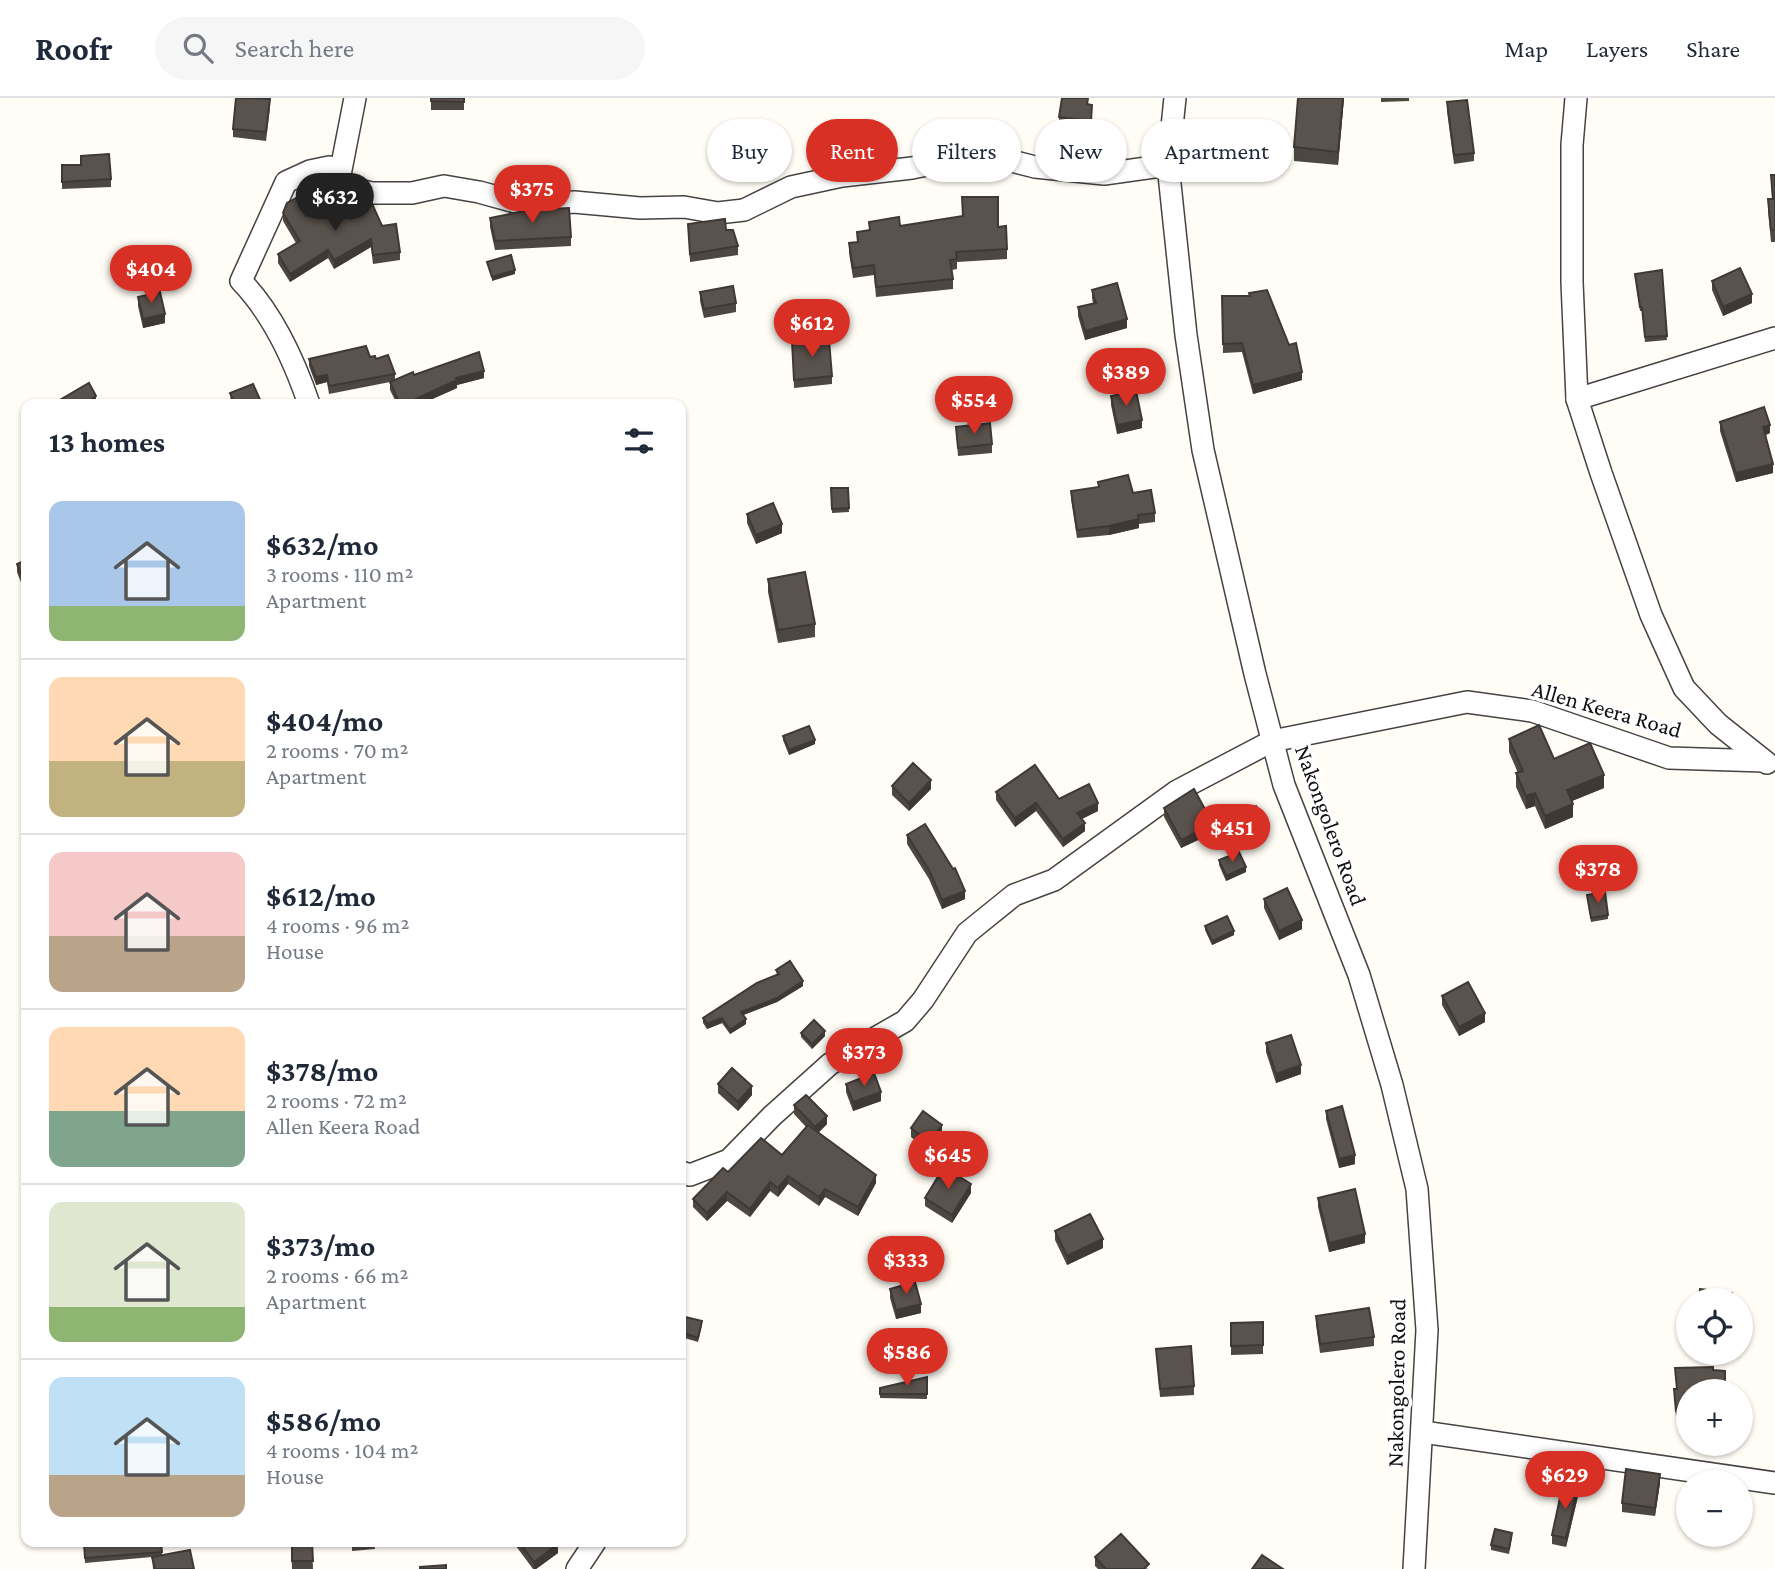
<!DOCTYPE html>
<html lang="en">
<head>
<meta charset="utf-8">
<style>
	:root { --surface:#fff; --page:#f6f6f7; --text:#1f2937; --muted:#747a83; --line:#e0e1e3; --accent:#d93025 }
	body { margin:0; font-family:"Crimson Pro",serif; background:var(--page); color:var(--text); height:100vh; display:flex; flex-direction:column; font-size:26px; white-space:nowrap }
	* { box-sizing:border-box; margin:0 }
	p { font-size:23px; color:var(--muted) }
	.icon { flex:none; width:38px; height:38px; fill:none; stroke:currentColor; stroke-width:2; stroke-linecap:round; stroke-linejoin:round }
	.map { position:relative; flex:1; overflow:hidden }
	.details { position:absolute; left:21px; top:301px; width:665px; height:1148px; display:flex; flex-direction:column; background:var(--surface); border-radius:14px; box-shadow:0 2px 5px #0004 }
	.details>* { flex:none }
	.top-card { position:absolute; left:707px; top:21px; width:665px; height:63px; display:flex; gap:14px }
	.controls { position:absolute; left:1676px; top:1190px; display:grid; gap:14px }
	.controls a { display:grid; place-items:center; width:77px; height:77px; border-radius:50%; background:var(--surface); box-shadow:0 2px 5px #0004; font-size:35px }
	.price { position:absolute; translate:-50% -60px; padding:0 16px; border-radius:24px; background:var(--accent); color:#fff; font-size:23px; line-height:46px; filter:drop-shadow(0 2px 4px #0008) }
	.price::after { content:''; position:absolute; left:50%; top:42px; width:21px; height:16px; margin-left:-10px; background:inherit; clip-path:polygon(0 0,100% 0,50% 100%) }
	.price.on { background:#222; color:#fff }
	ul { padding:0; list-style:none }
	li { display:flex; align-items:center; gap:21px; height:175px; padding:0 28px }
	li+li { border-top:2px solid var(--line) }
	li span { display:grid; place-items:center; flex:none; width:196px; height:140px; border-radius:14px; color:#555 }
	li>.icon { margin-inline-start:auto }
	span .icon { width:84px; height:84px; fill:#fffc; stroke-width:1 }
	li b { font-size:30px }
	h2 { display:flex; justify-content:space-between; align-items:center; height:84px; padding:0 28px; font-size:30px }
	.tag { padding:0 24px; border-radius:32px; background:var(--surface); box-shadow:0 2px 5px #0004; font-size:24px; line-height:63px }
	.tag.on { background:var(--accent); color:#fff }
	header { display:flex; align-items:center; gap:42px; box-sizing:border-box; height:98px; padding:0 35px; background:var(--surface); border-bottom:2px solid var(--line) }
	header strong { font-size:33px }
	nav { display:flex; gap:38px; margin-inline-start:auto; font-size:24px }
	.search { width:490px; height:63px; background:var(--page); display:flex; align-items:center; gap:18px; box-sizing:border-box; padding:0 24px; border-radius:38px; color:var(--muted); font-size:26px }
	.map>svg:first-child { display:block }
</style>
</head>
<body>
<header>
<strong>Roofr</strong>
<div class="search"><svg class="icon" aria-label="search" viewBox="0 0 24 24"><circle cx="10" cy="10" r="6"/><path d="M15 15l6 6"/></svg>Search here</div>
<nav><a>Map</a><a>Layers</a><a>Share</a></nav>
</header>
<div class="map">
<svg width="1775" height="1471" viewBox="0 0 1775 1471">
	<rect width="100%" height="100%" fill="#fffdf5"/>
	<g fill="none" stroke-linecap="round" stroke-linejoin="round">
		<g stroke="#444" stroke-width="24">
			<g id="minor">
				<path d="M1175,0L1168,67L1186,237L1203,352L1255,576L1284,687L1359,877L1392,987L1417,1091L1427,1232L1414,1471"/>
				<path d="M1576,0L1572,47V184L1577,301L1601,375L1651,517L1684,590L1718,626L1767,665"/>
				<path d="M339,82L355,0"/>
				<path d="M1577,301L1775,240"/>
				<path d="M309,306C294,262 273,216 241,183L286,84L310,73L329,69L339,82L354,91L372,95H412L444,88L479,94L530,108L574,104L640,110L684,109L718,115L744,112L791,89L842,78L912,70L956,61L1000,60L1035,69L1104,76L1168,67"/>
				<path d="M681,1074L690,1077L729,1062L772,1018L830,966L905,923L923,902L967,835L1014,797L1054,782L1177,693L1272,643L1467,604L1532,613L1669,660L1764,663"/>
				<path d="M1423,1334L1775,1385"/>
				<path d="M577,1471L595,1444"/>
			</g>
		</g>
		<use href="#minor" stroke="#fff" stroke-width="21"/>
	</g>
	<g fill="#4d4742">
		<rect x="431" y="0" width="33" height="12"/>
		<path d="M1344,0L1338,67L1294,63V49Z"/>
		<path d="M1381,0H1409V3L1381,4Z"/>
		<path d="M1447,4L1474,55V63L1454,66L1447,13Z"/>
		<path d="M1088,7L1092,16L1091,32L1059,28V19Z"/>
		<path d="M270,10L266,43L233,39V31Z"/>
		<path d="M62,67H81L111,81V89L62,91Z"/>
		<path d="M1771,77H1775V144H1771L1768,113V101H1772Z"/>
		<path d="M365,99L400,154V162L373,166L371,149L334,171L328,160L290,184L278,165V156L296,145L283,123V115L306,118L351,121L366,114Z"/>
		<path d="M490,120L571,139V148L495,152L490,129Z"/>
		<path d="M869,124L900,128L998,129L1007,151V161L957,164V171L952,172L953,181V191L876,199L874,177L853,180L849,155V145L857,144V134L869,132Z"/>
		<path d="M688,126L726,132L738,148V157L690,164Z"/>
		<path d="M1662,172L1667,242L1645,244L1642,213H1640L1635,176Z"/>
		<path d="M1712,183L1752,205L1723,218L1712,192Z"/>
		<path d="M1092,192L1127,230L1085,242L1078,218V209L1093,205L1092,200Z"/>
		<path d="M700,194L736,205V214L704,220L700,203Z"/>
		<path d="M1222,198L1302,282L1253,296L1242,254L1223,255Z"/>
		<path d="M138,199L165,225L143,230L138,208Z"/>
		<path d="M792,243L832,278V286L794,290Z"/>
		<path d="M370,259L376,261L395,276V282L414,277L484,280L457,287V290L421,306H397L390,292V284L329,296L327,284L316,287L309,268V261Z"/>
		<path d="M230,295L262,306H231Z"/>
		<path d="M1111,298L1142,330L1117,336L1111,307Z"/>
		<path d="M1720,324L1770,335L1766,337L1773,375L1736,384L1720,333Z"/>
		<path d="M956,329L992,346V355L958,358Z"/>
		<path d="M1098,384L1133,395L1155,415V424L1139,426V430L1109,437L1077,440L1071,401V393L1098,389Z"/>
		<path d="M831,390H848L849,414L832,415Z"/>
		<path d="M747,416L782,435L756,446L747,425Z"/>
		<path d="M26,462V495H25L17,474V466Z"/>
		<path d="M768,481L815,526V539L778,545L768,494Z"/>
		<path d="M783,638L815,646L789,657L783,642Z"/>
		<path d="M1509,641L1554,661L1604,690L1572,703L1573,719L1545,731L1535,708L1526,711L1516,689V675H1518L1509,654Z"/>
		<path d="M892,688L931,691L909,713L892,697Z"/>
		<path d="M996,694L1059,701L1098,713L1082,721L1085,733L1063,749L1036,713L1015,729L996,702Z"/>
		<path d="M1164,710L1213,735L1181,750L1164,719Z"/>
		<path d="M1221,724L1267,740L1232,756L1221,733Z"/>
		<path d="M907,737L965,801L942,811L929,781L907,746Z"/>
		<path d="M1219,762L1246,774L1226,783L1219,767Z"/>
		<path d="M1587,797L1608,817V821L1591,824Z"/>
		<path d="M1264,801L1302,831L1279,842L1264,810Z"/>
		<path d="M1205,828L1234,837L1212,847L1205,832Z"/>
		<path d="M776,872L803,888L777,904L743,917L746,926L730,936L722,925L707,931L703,925V920L777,877Z"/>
		<path d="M1442,898L1485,924L1459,938L1442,907Z"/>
		<path d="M801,935L825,938L812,951L801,939Z"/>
		<path d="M1266,945L1301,976L1276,985L1266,954Z"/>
		<path d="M718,986L752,997L738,1013L718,995Z"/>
		<path d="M846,986L881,1003L853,1013L846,994Z"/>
		<path d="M794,1007L827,1026L818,1035L876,1085L858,1118L825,1099L819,1108L788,1086L778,1099L770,1093L750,1119L727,1103L707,1123L693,1109V1101L728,1074L782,1057L806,1029L794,1016Z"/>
		<path d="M1326,1013L1355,1066L1339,1070L1326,1021Z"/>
		<path d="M911,1030L942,1036L929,1053L911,1039Z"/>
		<path d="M971,1095L952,1125L925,1108V1100Z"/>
		<path d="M1318,1100L1365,1145L1329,1154L1318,1109Z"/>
		<path d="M1055,1133L1103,1150L1067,1167L1055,1142Z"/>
		<path d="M890,1191L921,1215L896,1221L890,1200Z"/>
		<path d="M681,1218L702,1227L698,1244L681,1239Z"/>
		<path d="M1316,1218L1374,1239V1248L1320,1255L1316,1226Z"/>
		<path d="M1231,1225L1263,1247V1256L1231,1257Z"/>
		<path d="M1156,1251L1194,1288V1297L1160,1299Z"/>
		<path d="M927,1279V1301L880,1300V1290Z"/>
		<path d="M1674,1291L1689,1293V1317L1676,1319Z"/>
		<path d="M1660,1385L1655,1418L1622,1414V1405Z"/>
		<path d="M1578,1398L1566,1449L1552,1446V1437Z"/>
		<path d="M1512,1439L1509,1456L1491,1452V1447Z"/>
		<path d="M161,1444L162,1457L194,1471H153L152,1459L85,1465L84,1446Z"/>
		<path d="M291,1444H312L313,1471H292Z"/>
		<path d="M352,1444H374L375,1451L352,1453Z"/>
		<path d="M513,1444H556L558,1455L536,1471H533Z"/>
		<path d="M1095,1459L1149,1471H1098L1095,1468Z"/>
	</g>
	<g fill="#3f3936">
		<path d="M1343,0H1344L1338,67V54Z"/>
		<path d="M371,141V149L334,171V162Z"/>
		<path d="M328,152V160L290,184V176Z"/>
		<path d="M515,172V176L492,183V179Z"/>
		<path d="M1752,196V205L1723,218V209Z"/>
		<path d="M165,216V225L143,230V221Z"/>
		<path d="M1127,221V230L1085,242V233Z"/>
		<path d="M484,273V280L457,287V290L421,306H405L456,280Z"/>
		<path d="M1302,274V282L1253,296V287Z"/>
		<path d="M327,277V284L316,287V279Z"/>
		<path d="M96,298V302L90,306H83Z"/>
		<path d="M1142,322V330L1117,336V327Z"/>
		<path d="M1770,327V335L1763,338V329Z"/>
		<path d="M1773,366V375L1736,384V375Z"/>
		<path d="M1139,421V430L1109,437V428Z"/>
		<path d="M782,426V435L756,446V437Z"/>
		<path d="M815,642V646L789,657V652Z"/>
		<path d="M1604,677V690L1567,705V692Z"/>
		<path d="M931,682V691L909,713V705Z"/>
		<path d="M1535,695V708L1526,711V698Z"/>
		<path d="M1036,705V713L1015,729V720Z"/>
		<path d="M1098,705V713L1077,723V715Z"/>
		<path d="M1573,706V719L1545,731V718Z"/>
		<path d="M1085,725V733L1063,749V741Z"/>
		<path d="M1213,726V735L1181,750V742Z"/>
		<path d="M1267,731V740L1232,756V748Z"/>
		<path d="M1246,769V774L1226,783V778Z"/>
		<path d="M965,793V801L942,811V802Z"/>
		<path d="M1302,822V831L1279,842V833Z"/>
		<path d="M1234,833V837L1212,847V843Z"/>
		<path d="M803,883V888L777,904L741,918V914Z"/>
		<path d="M1485,915V924L1459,938V929Z"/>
		<path d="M722,920V925L707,931V926Z"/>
		<path d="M746,921V926L730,936V932Z"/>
		<path d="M825,933V938L812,951V946Z"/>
		<path d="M1301,967V976L1276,985V976Z"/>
		<path d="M752,988V997L738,1013V1004Z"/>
		<path d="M881,994V1003L853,1013V1004Z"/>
		<path d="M827,1018V1026L815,1038V1029Z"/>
		<path d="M942,1027V1036L929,1053V1044Z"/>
		<path d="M1355,1057V1066L1339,1070V1061Z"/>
		<path d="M876,1077V1085L858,1118V1109Z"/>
		<path d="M788,1078V1086L778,1099V1090Z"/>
		<path d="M770,1084V1093L750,1119V1111Z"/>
		<path d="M971,1086V1095L952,1125V1117Z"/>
		<path d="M825,1091V1099L819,1108V1099Z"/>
		<path d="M727,1094V1103L707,1123V1115Z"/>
		<path d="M1365,1136V1145L1329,1154V1145Z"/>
		<path d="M1103,1141V1150L1067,1167V1158Z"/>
		<path d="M921,1206V1215L896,1221V1212Z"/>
		<path d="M1660,1376V1385L1655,1418V1410Z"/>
		<path d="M1578,1389V1398L1566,1449V1440Z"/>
		<path d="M558,1446V1455L536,1471H534V1464Z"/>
	</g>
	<g fill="#5a524d" stroke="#3f3936" stroke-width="2">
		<path d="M236,0L270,1L266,34L233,31Z"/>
		<path d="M431,0H464V4L431,3Z"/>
		<path d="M1062,0H1088L1087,6L1092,7L1091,23L1059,19Z"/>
		<path d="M1298,0H1343L1338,54L1294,49Z"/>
		<path d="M1467,2L1474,55L1454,57L1447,4Z"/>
		<path d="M109,56L111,81L62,84V67H81V58Z"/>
		<path d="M1771,77H1775V132H1771L1768,101H1773Z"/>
		<path d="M365,99H369L382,128L396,126L400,154L373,157L371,141L334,162L328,152L290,176L278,156L300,143L283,115L287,105L296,100L306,118L342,101L351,121L367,113Z"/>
		<path d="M962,99H998V129L1006,128L1007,151L956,154L957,161L950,162L953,181L876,189L874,167L853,170L849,145L858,144L857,134L870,132L869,124L899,119L900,128L963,118Z"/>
		<path d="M569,110L571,139L495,143L490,120L529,112Z"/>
		<path d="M725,121L726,132H733L738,148L690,156L688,126Z"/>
		<path d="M511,157L515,172L492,179L487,164Z"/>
		<path d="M1740,170L1752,196L1723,209L1712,183Z"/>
		<path d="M1662,172L1667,238L1645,239L1642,209H1640L1635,176Z"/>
		<path d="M1117,185L1127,221L1085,233L1078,209L1096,205L1092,192Z"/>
		<path d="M733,188L736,205L704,211L700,194Z"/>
		<path d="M1267,192L1289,247L1296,245L1302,274L1253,287L1242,245L1223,246L1222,198H1250L1249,195Z"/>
		<path d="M160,194L165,216L143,221L138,199Z"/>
		<path d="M829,242L832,278L794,282L792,243Z"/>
		<path d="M366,248L370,259L375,258L376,261L388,257L395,276L329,288L327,277L316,279L309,261Z"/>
		<path d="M479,254L484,273L456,280L457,282L405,306H400L390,284L413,274L414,277Z"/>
		<path d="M89,285L96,298L83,306H53Z"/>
		<path d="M253,286L262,306H235L230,295Z"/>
		<path d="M1136,293L1142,322L1117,327L1111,298Z"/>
		<path d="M1764,309L1770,327L1763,329L1773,366L1736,375L1720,324Z"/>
		<path d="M990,325L992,346L958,350L956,329Z"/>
		<path d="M1128,377L1133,395L1151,392L1155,415L1138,417L1139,421L1109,428L1077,432L1071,393L1099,389L1098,384Z"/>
		<path d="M831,390H848L849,410L832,411Z"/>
		<path d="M773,405L782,426L756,437L747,416Z"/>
		<path d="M26,462V487L25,488L17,466Z"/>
		<path d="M805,474L815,526L778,532L768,481Z"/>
		<path d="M1539,627L1554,661L1590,645L1604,677L1567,692L1573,706L1545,718L1535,695L1526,698L1516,675L1523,673L1509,641Z"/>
		<path d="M809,628L815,642L789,652L783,638Z"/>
		<path d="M913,665L931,682L909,705L892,688Z"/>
		<path d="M1035,667L1059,701L1089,686L1098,705L1077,715L1085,725L1063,741L1036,705L1015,720L996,694Z"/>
		<path d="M1194,691L1213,726L1181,742L1164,710Z"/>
		<path d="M1256,708L1267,731L1232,748L1221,724Z"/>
		<path d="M925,726L953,771L955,770L965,793L942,802L929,772L907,737Z"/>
		<path d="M1239,754L1246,769L1226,778L1219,762Z"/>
		<path d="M1287,790L1302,822L1279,833L1264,801Z"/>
		<path d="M1605,794L1608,817L1591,820L1587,797Z"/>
		<path d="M1227,818L1234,833L1212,843L1205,828Z"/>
		<path d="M790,863L803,883L777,900L741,914L746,921L730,932L722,920L707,926L703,920L757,885L779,876L776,872Z"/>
		<path d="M1468,884L1485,915L1459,929L1442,898Z"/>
		<path d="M814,922L825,933L812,946L801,935Z"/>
		<path d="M1291,937L1301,967L1276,976L1266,945Z"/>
		<path d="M732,970L752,988L738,1004L718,986Z"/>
		<path d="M874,975L881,994L853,1004L846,986Z"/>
		<path d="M806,997L827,1018L815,1029L794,1007Z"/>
		<path d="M1342,1008L1355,1057L1339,1061L1326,1013Z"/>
		<path d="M923,1013L942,1027L929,1044L911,1030Z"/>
		<path d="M808,1027L876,1077L858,1109L825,1091L819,1099L788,1078L778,1090L770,1084L750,1111L727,1094L707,1115L693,1101L723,1070L728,1074L761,1040L782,1057Z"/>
		<path d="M944,1069L971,1086L952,1117L925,1100Z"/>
		<path d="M1355,1091L1365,1136L1329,1145L1318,1100Z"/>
		<path d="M1090,1116L1103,1141L1067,1158L1055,1133Z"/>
		<path d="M915,1184L921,1206L896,1212L890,1191Z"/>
		<path d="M1700,1191L1732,1195L1731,1202H1699Z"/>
		<path d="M1369,1210L1374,1239L1320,1246L1316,1218Z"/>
		<path d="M681,1218L702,1223L698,1240L681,1234Z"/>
		<path d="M1263,1224V1247L1231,1248V1225Z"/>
		<path d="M1191,1248L1194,1288L1160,1291L1156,1251Z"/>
		<path d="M1713,1269V1272L1725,1273V1293H1689V1311L1676,1313L1674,1291H1677L1675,1270Z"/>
		<path d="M927,1279V1296H880V1290Z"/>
		<path d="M1626,1371L1660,1376L1655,1410L1622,1405Z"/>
		<path d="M1563,1386L1578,1389L1566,1440L1552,1437Z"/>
		<path d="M1495,1431L1512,1435L1509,1451L1491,1447Z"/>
		<path d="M1121,1436L1149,1466L1144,1471H1106L1095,1459Z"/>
		<path d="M104,1444H161L162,1454L85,1460L84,1446Z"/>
		<path d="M292,1444H312L313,1463H292Z"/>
		<path d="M352,1444H374L375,1446L352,1448Z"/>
		<path d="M519,1444H556L558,1446L534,1464Z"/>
		<path d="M190,1452L194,1471H155L152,1459Z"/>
		<path d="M1262,1457L1283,1471H1252Z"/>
		<path d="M446,1467V1471H420V1469Z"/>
	</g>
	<g text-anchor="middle" stroke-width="7" stroke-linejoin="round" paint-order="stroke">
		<g font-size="23" fill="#111" stroke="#fff">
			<text transform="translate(1607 611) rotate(16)" y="8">Allen Keera Road</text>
			<text transform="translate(1331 727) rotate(70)" y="8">Nakongolero Road</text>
			<text transform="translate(1396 1285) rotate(-89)" y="8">Nakongolero Road</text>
		</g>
	</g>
</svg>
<div class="controls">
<a><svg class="icon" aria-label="locate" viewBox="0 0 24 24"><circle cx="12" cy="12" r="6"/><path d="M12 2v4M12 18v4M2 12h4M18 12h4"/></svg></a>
<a>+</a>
<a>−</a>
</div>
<b class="price" style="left:532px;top:127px">$375</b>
<b class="price on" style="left:335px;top:135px">$632</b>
<b class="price" style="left:151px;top:207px">$404</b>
<b class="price" style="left:812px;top:261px">$612</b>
<b class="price" style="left:1126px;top:310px">$389</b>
<b class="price" style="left:974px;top:338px">$554</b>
<b class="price" style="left:1232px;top:766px">$451</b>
<b class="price" style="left:1598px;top:807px">$378</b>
<b class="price" style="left:864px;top:990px">$373</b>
<b class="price" style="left:948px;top:1093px">$645</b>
<b class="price" style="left:906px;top:1198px">$333</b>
<b class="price" style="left:907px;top:1290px">$586</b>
<b class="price" style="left:1565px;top:1413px">$629</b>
<div class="top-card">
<a class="tag">Buy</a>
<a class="tag on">Rent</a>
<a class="tag">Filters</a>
<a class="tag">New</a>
<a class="tag">Apartment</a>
</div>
<section class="details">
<h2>13 homes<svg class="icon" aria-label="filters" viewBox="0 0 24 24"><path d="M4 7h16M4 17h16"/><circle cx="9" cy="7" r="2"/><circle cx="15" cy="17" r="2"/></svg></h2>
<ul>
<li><span style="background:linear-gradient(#a9c7e8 75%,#8fb573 0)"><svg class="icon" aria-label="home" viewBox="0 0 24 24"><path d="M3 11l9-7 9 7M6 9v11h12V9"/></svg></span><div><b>$632/mo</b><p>3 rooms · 110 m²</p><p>Apartment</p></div></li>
<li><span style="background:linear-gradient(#ffd9b3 60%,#c2b280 0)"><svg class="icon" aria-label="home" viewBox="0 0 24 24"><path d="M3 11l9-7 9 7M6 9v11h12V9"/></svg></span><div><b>$404/mo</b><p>2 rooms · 70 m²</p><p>Apartment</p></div></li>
<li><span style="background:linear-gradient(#f6c9c9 60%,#b9a48a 0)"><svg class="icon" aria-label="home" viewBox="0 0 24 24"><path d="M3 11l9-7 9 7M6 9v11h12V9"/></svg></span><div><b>$612/mo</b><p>4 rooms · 96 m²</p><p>House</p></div></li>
<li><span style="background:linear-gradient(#ffd9b3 60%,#7fa58c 0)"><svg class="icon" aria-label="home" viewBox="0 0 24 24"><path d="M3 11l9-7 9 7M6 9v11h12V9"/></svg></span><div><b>$378/mo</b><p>2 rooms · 72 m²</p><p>Allen Keera Road</p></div></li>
<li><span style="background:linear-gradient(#dfe7d0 75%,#8fb573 0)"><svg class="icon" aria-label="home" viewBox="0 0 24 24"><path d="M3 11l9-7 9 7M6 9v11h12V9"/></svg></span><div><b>$373/mo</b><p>2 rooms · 66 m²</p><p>Apartment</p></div></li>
<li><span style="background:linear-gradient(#bfe0f5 70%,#b9a48a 0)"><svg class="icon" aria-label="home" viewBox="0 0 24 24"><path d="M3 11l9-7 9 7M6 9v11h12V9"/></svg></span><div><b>$586/mo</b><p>4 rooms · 104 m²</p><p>House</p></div></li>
</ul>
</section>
</div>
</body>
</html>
